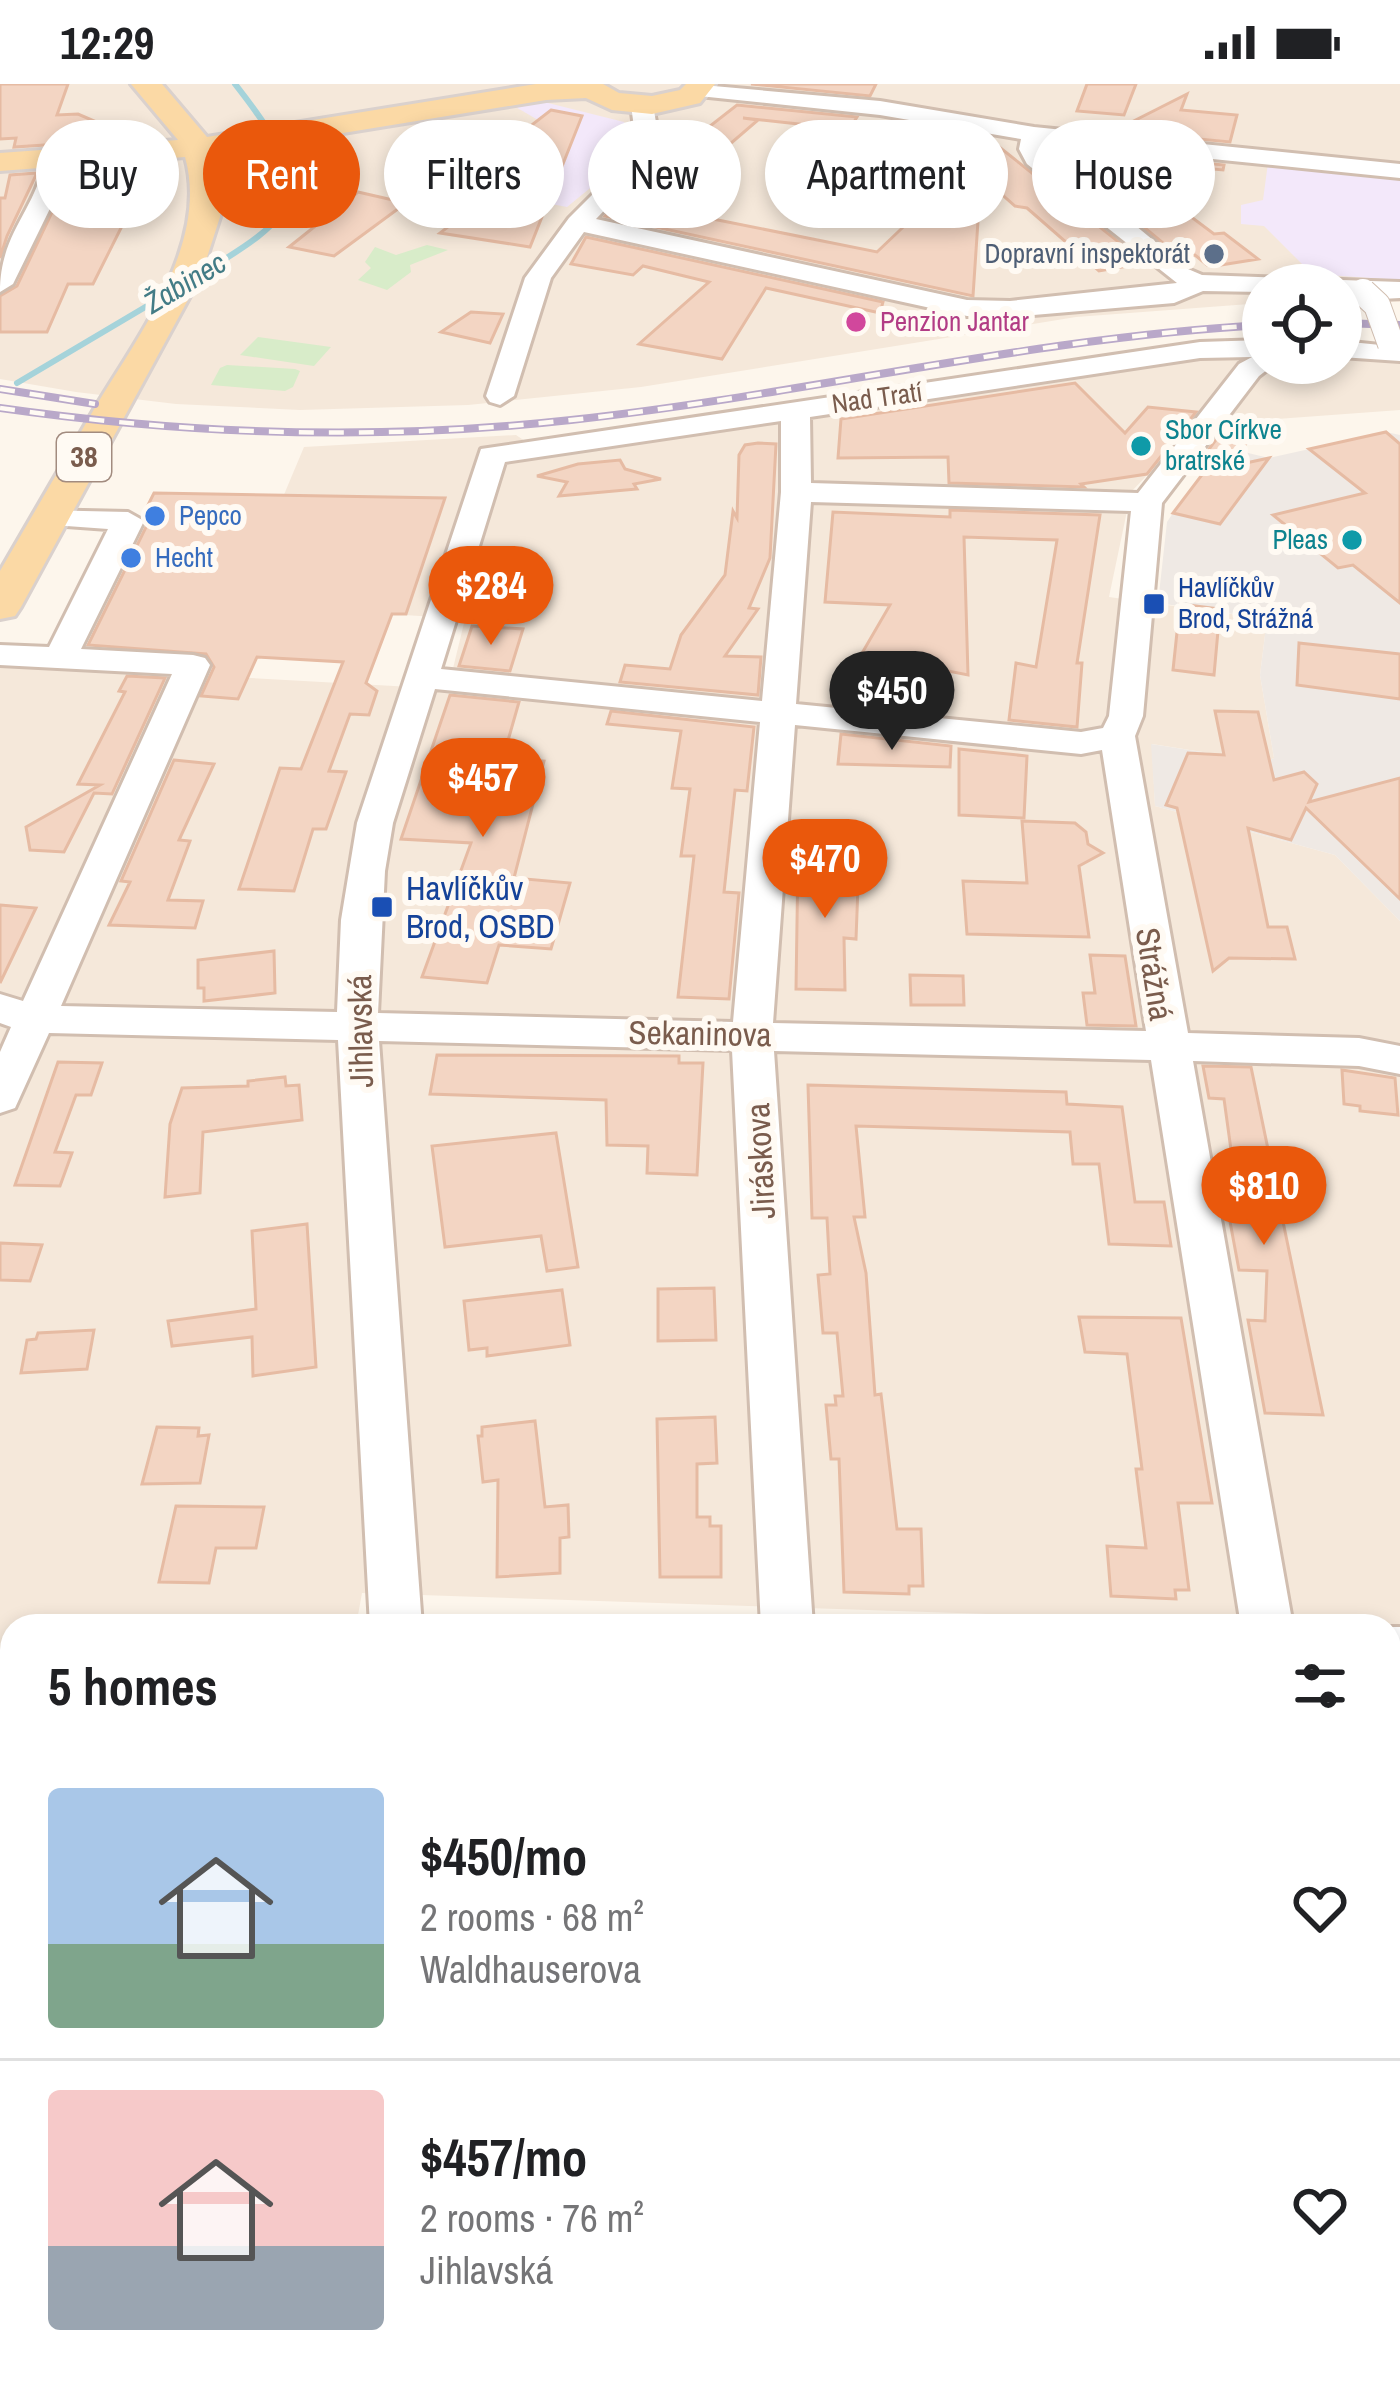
<!DOCTYPE html>
<html lang="en">
<head>
<meta charset="utf-8">
<style>
	:root { --surface:#fff; --page:#f2f2f2; --text:#202124; --muted:#757577; --line:#e0e0e0; --accent:#ea580c }
	body { margin:0; font-family:"Archivo Narrow",sans-serif; background:var(--page); color:var(--text); height:100vh; display:flex; flex-direction:column; font-size:45px; white-space:nowrap }
	* { box-sizing:border-box; margin:0 }
	p { font-size:39px; color:var(--muted) }
	.icon { flex:none; width:66px; height:66px; fill:none; stroke:currentColor; stroke-width:2; stroke-linecap:round; stroke-linejoin:round }
	.map { position:relative; flex:1; overflow:hidden }
	.panel { position:absolute; left:0px; top:1530px; width:1401px; height:768px; display:flex; flex-direction:column; background:var(--surface); border-radius:36px 36px 0 0; box-shadow:0 6px 18px #0003 }
	.panel>* { flex:none }
	.banner { position:absolute; left:36px; top:36px; width:1329px; height:108px; display:flex; gap:24px }
	.fabs { position:absolute; left:1242px; top:180px; display:grid; gap:24px }
	.fabs a { display:grid; place-items:center; width:120px; height:120px; border-radius:50%; background:var(--surface); box-shadow:0 6px 18px #0003; font-size:60px }
	.price { position:absolute; translate:-50% -102px; padding:0 27px; border-radius:42px; background:var(--accent); color:#fff; font-size:39px; line-height:78px; filter:drop-shadow(0 3px 6px #0008) }
	.price::after { content:''; position:absolute; left:50%; top:72px; width:36px; height:27px; margin-left:-18px; background:inherit; clip-path:polygon(0 0,100% 0,50% 100%) }
	.price.selected { background:#222; color:#fff }
	ul { padding:0; list-style:none }
	li { display:flex; align-items:center; gap:36px; height:300px; padding:0 48px }
	li+li { border-top:3px solid var(--line) }
	li span { display:grid; place-items:center; flex:none; width:336px; height:240px; border-radius:12px; color:#555 }
	li>.icon { margin-inline-start:auto }
	span .icon { width:144px; height:144px; fill:#fffc; stroke-width:1 }
	li b { font-size:51px }
	h2 { display:flex; justify-content:space-between; align-items:center; height:144px; padding:0 48px; font-size:51px }
	.chip { padding:0 42px; border-radius:54px; background:var(--surface); box-shadow:0 6px 18px #0003; font-size:42px; line-height:108px }
	.chip.selected { background:var(--accent); color:#fff }
	.status { display:flex; justify-content:space-between; align-items:center; height:84px; padding:0 60px; background:var(--surface); direction:ltr }
	.status svg { height:33px; fill:currentColor }
	.map>svg:first-child { display:block }
</style>
</head>
<body>
<div class="status"><b>12:29</b><svg viewBox="0 0 49 12"><path d="M0 12V9h3v3zM5 12V6h3v6zM10 12V3h3v9zM15 12V0h3v12zM26 1h20v11H26zM47 4h2v5h-2z"/></svg></div>
<div class="map">
<svg width="1400" height="2298" viewBox="0 0 1400 2298">
	<rect width="100%" height="100%" fill="#fdf6ec"/>
	<g fill="#f5e8da">
		<path d="M0,0H1400V218L1341,217V201H1263V219L1076,233L641,303L468,321L300,326L176,320L76,308L0,295Z"/>
		<path d="M1341,257L1400,261V326L1195,341L1131,408L1109,513L1267,535L1260,591L1274,674L1266,678L1152,660L1155,722L1335,771L1400,837V1544L362,1509L356,1542H12V2286H255L253,2298H87L0,2289V580L448,605L465,535L238,520L304,363L516,351L525,357L552,358L1263,258V279H1341Z"/>
	</g>
	<g fill="#efe9e4">
		<path d="M1386,348L1400,351V837L1335,771L1155,722L1151,660L1266,678L1274,674L1260,591L1267,535L1158,519L1167,438L1173,429L1223,363L1269,374Z"/>
		<path d="M1389,1631H1400V2020L1389,1960Z"/>
	</g>
	<g fill="#f3e8fa">
		<path d="M536,16L624,38L627,44L628,64L611,87L567,123L487,108L488,82L496,76L489,74L538,36L514,22Z"/>
		<path d="M1268,79L1400,92V196L1312,190L1264,142L1241,140V121L1263,116Z"/>
	</g>
	<g fill="#d8ecc9">
		<path d="M427,161L448,166L410,181L411,188L387,206L358,196L371,184L365,178L375,163L396,171Z"/>
		<path d="M258,253L331,263L314,282L240,271Z"/>
		<path d="M227,281L295,285L300,287L293,303L285,307L211,301L220,284Z"/>
	</g>
	<g fill="none" stroke-linecap="round" stroke-linejoin="round">
		<g stroke="#a5d3da" stroke-width="6">
			<path d="M190,196C307,128 321,110 235,0"/>
			<path d="M17,299L169,209"/>
		</g>
	</g>
	<g fill="#f3d5c3" stroke="#e6bba3" stroke-width="3">
		<path d="M0,0H68L57,31L78,30L108,43L105,57L14,63L16,54L0,55Z"/>
		<path d="M751,0H876L870,12Z"/>
		<path d="M1087,0H1136L1124,31L1077,27Z"/>
		<path d="M1187,10L1181,26L1237,31L1230,58L1114,47Z"/>
		<path d="M737,21L857,33L824,87L793,84L817,42L743,34L758,36L695,90L726,96L688,130L877,168L941,107L824,95L892,38L988,54L1145,179L1099,187L1027,124L1015,122L981,92L973,212L605,132L658,77L664,78Z"/>
		<path d="M551,26L582,32L530,163L440,149L528,81L489,74Z"/>
		<path d="M1076,66L1224,81L1223,86L1115,76L1214,150L1224,149L1258,175L1221,181H1207L1195,171L1181,174L1061,74Z"/>
		<path d="M117,83L116,93L154,101L151,127L129,128L93,200H68L47,248H0V212L17,202L72,86Z"/>
		<path d="M37,89L7,152L0,174V114H5L10,91Z"/>
		<path d="M358,108L406,119L334,172L289,163Z"/>
		<path d="M586,153L883,218L880,229L766,204L722,275L639,260L709,198L643,182L633,191L571,180Z"/>
		<path d="M471,228L503,230L490,259L441,248Z"/>
		<path d="M1075,299L1125,349L1148,323L1196,328L1147,390L1081,400L1084,403L949,399L948,373L838,374L841,335Z"/>
		<path d="M1226,342L1254,349L1232,378L1195,384Z"/>
		<path d="M1386,348L1400,360V519L1353,481L1338,484L1273,431L1365,409L1309,365Z"/>
		<path d="M758,359L776,360L770,474L749,524L758,525L725,572L761,573L758,611L620,598L625,581L670,585L681,551L725,491L733,427L737,434L739,371L745,361Z"/>
		<path d="M1269,374L1220,440L1173,429L1204,388Z"/>
		<path d="M620,376L625,385L661,395L634,400L637,405L559,412L567,398L537,392L578,380Z"/>
		<path d="M154,409L445,414L406,530H392L366,599L377,607L369,631L350,630L329,687L346,688L326,745H313L294,807L239,805L280,684L301,685L343,578L257,573L238,615L201,612L214,583L206,570L88,561L148,439L143,431Z"/>
		<path d="M950,426L1100,431L1077,579H1082L1077,643L1009,636L1016,579L1036,583L1057,456L964,453L968,591L898,577L891,625L847,620L854,583L890,521L825,518L833,428L950,433Z"/>
		<path d="M1180,520L1220,525L1214,591L1173,586Z"/>
		<path d="M472,542L523,545L510,587L459,582Z"/>
		<path d="M1299,559L1400,570V615L1297,601Z"/>
		<path d="M127,592L165,594L112,710L94,709L64,768L30,766L26,743L100,701L78,700L125,608L119,607Z"/>
		<path d="M450,611L519,618L503,674L544,677L514,794L570,799L551,865L499,861L487,899L422,893L471,759L401,755Z"/>
		<path d="M611,627L754,643L747,707L735,706L724,808L739,809L729,915L678,913L694,772H681L690,705L672,704L681,647L607,640Z"/>
		<path d="M1215,627L1258,628L1274,696L1304,688L1317,700L1309,718L1400,694V815L1306,724L1291,756L1248,744L1268,843H1287L1295,875L1229,874L1213,887L1177,724L1166,721L1188,669L1224,671Z"/>
		<path d="M841,650L951,662L950,683L838,680Z"/>
		<path d="M959,665L1027,672L1024,734L959,731Z"/>
		<path d="M174,676L214,680L179,756L190,757L168,816L203,817L195,844L109,841L130,798L121,797Z"/>
		<path d="M1022,737L1075,739L1086,748L1088,760L1103,769L1079,782L1089,853L967,850L963,797L1027,799Z"/>
		<path d="M798,773L859,776L856,855L844,854L845,906L796,905Z"/>
		<path d="M0,821L36,824L0,899Z"/>
		<path d="M274,867L275,909L204,917V904H198V876Z"/>
		<path d="M1090,871L1125,872L1136,942L1087,941L1083,909H1095Z"/>
		<path d="M910,891L963,892L964,921H911Z"/>
		<path d="M437,971L679,972V979H703L697,1091L647,1089L648,1062L607,1061L606,1016L430,1010Z"/>
		<path d="M58,978L102,979L91,1011H76L55,1068L72,1069L60,1102L15,1101Z"/>
		<path d="M1203,982L1251,983L1323,1331L1265,1329L1248,1236L1265,1237L1267,1187L1239,1186L1218,1073H1232L1224,1015L1209,1014Z"/>
		<path d="M1342,986L1395,994L1398,1031L1360,1027V1022L1344,1020Z"/>
		<path d="M285,993L286,1002L299,1001L302,1036L203,1048L200,1109L165,1113L170,1040L182,1004L248,1002V997Z"/>
		<path d="M808,1001L1066,1008L1067,1020L1122,1023L1135,1118H1164L1171,1162L1109,1160L1099,1080H1073L1070,1048L856,1042L865,1133H854L866,1189L875,1311L881,1310L897,1445H921L923,1502H909V1510L844,1508L839,1375H831L826,1321H836L835,1312H843L837,1249H823L818,1191L830,1190L827,1134H812Z"/>
		<path d="M556,1049L578,1183L547,1187L541,1152L445,1163L432,1062Z"/>
		<path d="M307,1140L316,1283L253,1292L252,1253L172,1262L168,1237L256,1225L252,1147Z"/>
		<path d="M0,1159L42,1161L30,1197L0,1196Z"/>
		<path d="M714,1204L716,1256L658,1257V1205Z"/>
		<path d="M562,1206L570,1261L487,1272V1264L469,1266L464,1217Z"/>
		<path d="M1079,1233L1181,1234L1212,1419H1178L1189,1506H1175L1176,1515L1111,1512L1107,1462L1146,1464L1136,1385H1142L1127,1270L1085,1268Z"/>
		<path d="M94,1246L87,1285L21,1289L27,1256L36,1255L38,1249Z"/>
		<path d="M715,1333L717,1379L697,1380V1433H710V1442H721V1493H660L657,1335Z"/>
		<path d="M535,1337L545,1423L568,1421L569,1453L560,1454V1489L497,1493L498,1396L483,1398L478,1352H482V1343Z"/>
		<path d="M157,1343L199,1344L198,1352L209,1351L200,1399L142,1400Z"/>
		<path d="M176,1422L264,1423L256,1464H216L209,1499L159,1498Z"/>
	</g>
	<g fill="none" stroke-linecap="round" stroke-linejoin="round">
		<g stroke="#d1beb0" stroke-width="6">
			<g id="minor">
				<path d="M691,0L880,17L1034,43L1400,80V94L1044,58L1043,65L1188,185L1202,191L1400,198V214L1363,216L1341,210V201H1263V208L1203,207L1174,219L1010,233L967,232L584,148L551,194L514,312L500,321L490,318L486,312L525,194L569,134L637,66L631,21L642,14L653,21L661,67L596,135L967,216L1010,217L1177,199L1027,80L1019,65L1021,55L880,31L699,12L688,5Z"/>
				<path d="M57,68L69,75L66,92L13,200L0,208C0,148 35,128 45,75Z"/>
				<path d="M1263,256V279H1276L1259,292L1162,419L1143,632L1135,652L1188,949L1359,954L1400,962V990L1359,982L1193,977L1293,1542H1241L1151,976L774,967L813,1542H761L732,966L379,957L422,1542H370L338,956L49,949L15,1024L0,1029V968L11,943L0,939V910L23,917L172,590L0,581V561L49,563L108,445L39,440L35,433L39,426L128,428L144,437L81,565L193,571L205,574L210,581L61,922L337,928L341,836L357,739L481,365L1200,258ZM1252,273L1239,280L1138,409L811,399L810,333L1200,274ZM781,337V408L762,617L441,585L505,378ZM811,418L1131,427L1109,632L1103,644L1081,648L796,620ZM435,605L760,638L733,938L378,929L385,787L393,739ZM795,641L1081,670L1102,666L1146,947L773,939Z"/>
				<path d="M1341,257L1400,263V277L1341,273Z"/>
				<rect x="1389" y="1543" width="11" height="46"/>
				<rect x="0" y="1893" width="12" height="60"/>
				<path d="M1389,2196L1400,2200V2298H1366L1364,2286H1389Z"/>
				<path d="M244,2286H312L310,2298H242Z"/>
			</g>
		</g>
		<g stroke="#dad1cd" stroke-width="6">
			<path id="major" d="M131,0H162L207,53L536,0H603L619,9L652,12L680,6L686,0H715L700,19L652,30L612,26L586,14L546,16L214,70L222,105L220,133L201,192L21,523L15,532L0,535V487C31,434 62,381 93,327C135,256 210,161 185,73L0,87V69L178,56Z"/>
		</g>
		<use href="#minor" fill="#fff" fill-rule="evenodd"/>
		<use href="#major" fill="#fbd9a5" fill-rule="evenodd"/>
		<g stroke="#b9a8c9" stroke-width="8">
			<g id="rail">
				<path d="M1341,239L1400,241"/>
				<path d="M0,305L95,320"/>
				<path d="M0,324C190,351 380,357 571,336C803,311 1029,254 1263,241"/>
			</g>
		</g>
		<use href="#rail" stroke="#fffaf3" stroke-width="4.5" stroke-dasharray="15" stroke-linecap="butt"/>
		<g stroke="#d1beb0" stroke-width="28" stroke-linecap="butt">
			<path id="minor-bridge" d="M1363,208L1377,221L1391,260"/>
		</g>
		<use href="#minor-bridge" stroke="#fff" stroke-width="26"/>
	</g>
	<circle fill="#5c6f8a" stroke="#fffaf3" stroke-width="4.5" cx="1214" cy="170" r="12"/>
	<circle fill="#d1479c" stroke="#fffaf3" stroke-width="4.5" cx="856" cy="238" r="12"/>
	<g fill="#0f9aa8" stroke="#fffaf3" stroke-width="4.5">
		<circle cx="1141" cy="362" r="12"/>
		<circle cx="1352" cy="456" r="12"/>
	</g>
	<g fill="#3f7fe0" stroke="#fffaf3" stroke-width="4.5">
		<circle cx="155" cy="432" r="12"/>
		<circle cx="131" cy="474" r="12"/>
	</g>
	<g fill="#1a4fb4" stroke="#fffaf3" stroke-width="4.5">
		<rect x="1142" y="508" width="24" height="24" rx="6"/>
		<rect x="370" y="811" width="24" height="24" rx="6"/>
	</g>
	<g text-anchor="middle" stroke-width="12" stroke-linejoin="round" paint-order="stroke">
		<g font-size="27" fill="#4e5e75" stroke="#fffaf3" text-anchor="end">
			<text x="1190" y="179">Dopravní inspektorát</text>
		</g>
		<g font-size="27" fill="#b23c85" stroke="#fffaf3" text-anchor="start">
			<text x="880" y="247">Penzion Jantar</text>
		</g>
		<g font-size="27" fill="#7a5c4d" stroke="#fffaf3">
			<text transform="translate(877 314) rotate(-8)" y="9">Nad Tratí</text>
		</g>
		<g font-size="27" fill="#0d838f" stroke="#fffaf3" text-anchor="start">
			<text x="1165" y="355">Sbor Církve<tspan x="1165" dy="31">bratrské</tspan></text>
			<text x="1328" y="465" text-anchor="end">Pleas</text>
		</g>
		<g font-size="27" fill="#366cbe" stroke="#fffaf3" text-anchor="start">
			<text x="179" y="441">Pepco</text>
			<text x="155" y="483">Hecht</text>
		</g>
		<g font-size="27" fill="#164399" stroke="#fffaf3" text-anchor="start">
			<text x="1178" y="513">Havlíčkův<tspan x="1178" dy="31">Brod, Strážná</tspan></text>
		</g>
		<g font-size="30" font-style="italic" fill="#437c86" stroke="#fffaf3">
			<text transform="translate(185 199) rotate(-31)" y="10">Žabinec</text>
		</g>
		<rect fill="#fffaf3" stroke="#a28b7f" stroke-width="3" x="57" y="349" width="54" height="48" rx="9"/>
		<g font-size="30" font-weight="bold" fill="#7a5c4d">
			<text x="84" y="383">38</text>
		</g>
		<g font-size="33" fill="#164399" stroke="#fffaf3" text-anchor="start">
			<text x="406" y="816">Havlíčkův<tspan x="406" dy="38">Brod, OSBD</tspan></text>
		</g>
		<g font-size="33" fill="#7a5c4d" stroke="#fffaf3">
			<text transform="translate(1155 890) rotate(81)" y="12">Strážná</text>
			<text transform="translate(360 947) rotate(-91)" y="12">Jihlavská</text>
			<text transform="translate(700 949) rotate(1)" y="12">Sekaninova</text>
			<text transform="translate(760 1077) rotate(-93)" y="12">Jiráskova</text>
		</g>
	</g>
</svg>
<div class="fabs">
<a><svg class="icon" aria-label="locate" viewBox="0 0 24 24"><circle cx="12" cy="12" r="6"/><path d="M12 2v4M12 18v4M2 12h4M18 12h4"/></svg></a>
</div>
<b class="price" style="left:491px;top:564px">$284</b>
<b class="price selected" style="left:892px;top:669px">$450</b>
<b class="price" style="left:483px;top:756px">$457</b>
<b class="price" style="left:825px;top:837px">$470</b>
<b class="price" style="left:1264px;top:1164px">$810</b>
<div class="banner">
<a class="chip">Buy</a>
<a class="chip selected">Rent</a>
<a class="chip">Filters</a>
<a class="chip">New</a>
<a class="chip">Apartment</a>
<a class="chip">House</a>
</div>
<section class="panel">
<h2>5 homes<svg class="icon" aria-label="filters" viewBox="0 0 24 24"><path d="M4 7h16M4 17h16"/><circle cx="9" cy="7" r="2"/><circle cx="15" cy="17" r="2"/></svg></h2>
<ul>
<li><span style="background:linear-gradient(#a9c7e8 65%,#7fa58c 0)"><svg class="icon" aria-label="home" viewBox="0 0 24 24"><path d="M3 11l9-7 9 7M6 9v11h12V9"/></svg></span><div><b>$450/mo</b><p>2 rooms · 68 m²</p><p>Waldhauserova</p></div><svg class="icon" aria-label="heart" viewBox="0 0 24 24"><path d="M12 20l-8-8c-3-5 5-10 8-4 3-6 11-1 8 4z"/></svg></li>
<li><span style="background:linear-gradient(#f6c9c9 65%,#9aa5b1 0)"><svg class="icon" aria-label="home" viewBox="0 0 24 24"><path d="M3 11l9-7 9 7M6 9v11h12V9"/></svg></span><div><b>$457/mo</b><p>2 rooms · 76 m²</p><p>Jihlavská</p></div><svg class="icon" aria-label="heart" viewBox="0 0 24 24"><path d="M12 20l-8-8c-3-5 5-10 8-4 3-6 11-1 8 4z"/></svg></li>
</ul>
</section>
</div>
</body>
</html>
